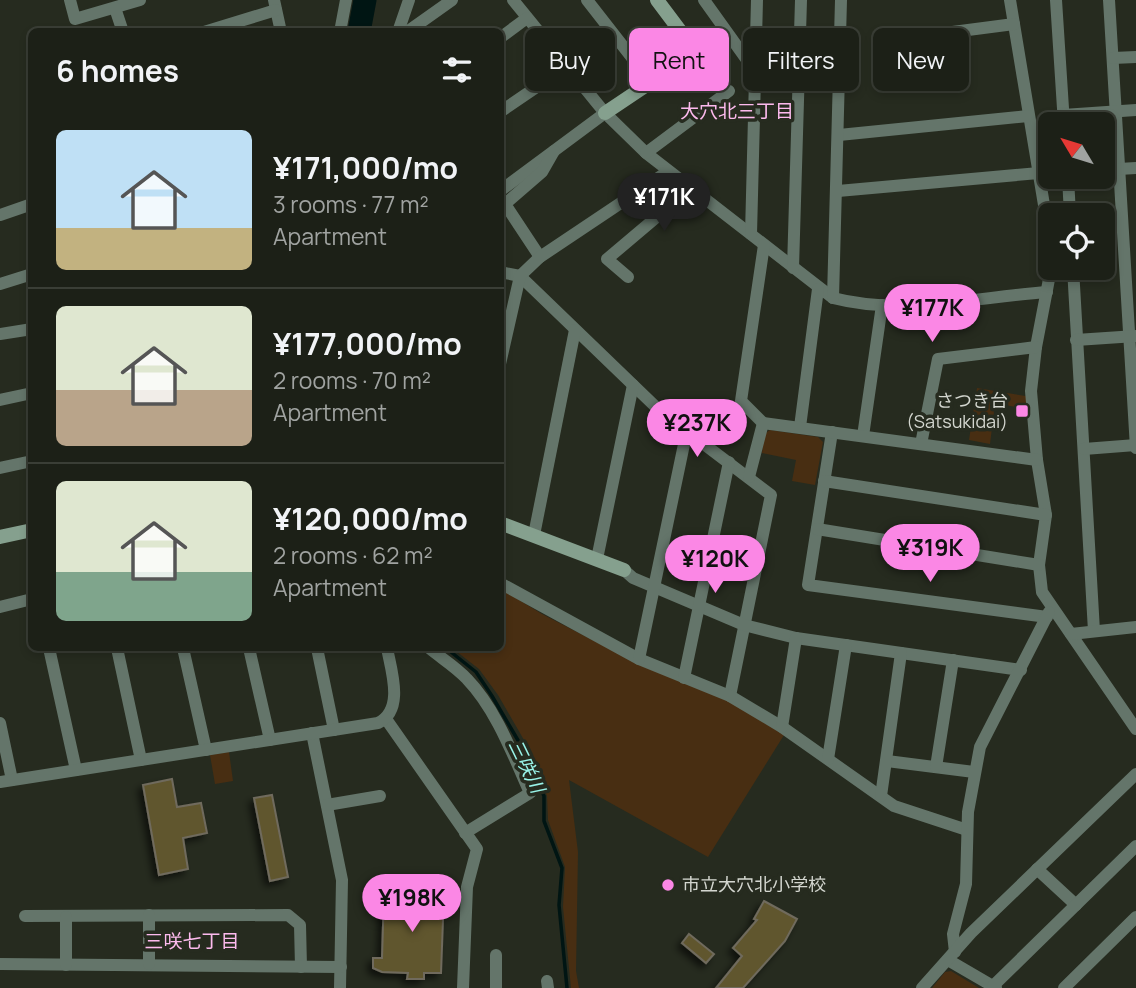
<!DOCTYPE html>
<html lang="en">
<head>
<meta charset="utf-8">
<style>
	:root { --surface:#1c2017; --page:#292d24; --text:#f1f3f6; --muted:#a0a3a1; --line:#3a3e36; --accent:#fb87e5 }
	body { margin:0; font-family:Manrope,"Noto Sans JP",sans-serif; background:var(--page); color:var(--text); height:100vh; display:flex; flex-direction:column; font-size:26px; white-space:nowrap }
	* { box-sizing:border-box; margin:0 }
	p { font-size:23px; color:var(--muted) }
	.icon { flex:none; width:38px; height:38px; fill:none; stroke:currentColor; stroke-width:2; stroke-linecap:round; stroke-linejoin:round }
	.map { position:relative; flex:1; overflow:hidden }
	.drawer { position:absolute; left:28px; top:28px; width:476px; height:623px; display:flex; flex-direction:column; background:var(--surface); border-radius:10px; box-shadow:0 4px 10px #0003,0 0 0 2px var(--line) }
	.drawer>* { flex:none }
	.hud { position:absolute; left:525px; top:28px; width:506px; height:63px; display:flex; gap:14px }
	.needle { width:46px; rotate:308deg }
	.tools { position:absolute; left:1038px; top:112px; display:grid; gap:14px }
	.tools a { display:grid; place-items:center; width:77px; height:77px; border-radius:10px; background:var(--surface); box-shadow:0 4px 10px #0003,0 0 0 2px var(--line); font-size:35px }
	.price { position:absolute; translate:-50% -60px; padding:0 16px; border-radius:24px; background:var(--accent); color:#111; font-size:23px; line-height:46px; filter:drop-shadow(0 2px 4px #0008) }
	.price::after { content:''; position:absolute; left:50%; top:42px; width:21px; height:16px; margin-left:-10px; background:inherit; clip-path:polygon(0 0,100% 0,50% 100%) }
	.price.current { background:#222; color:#fff }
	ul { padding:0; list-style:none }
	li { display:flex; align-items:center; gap:21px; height:175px; padding:0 28px }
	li+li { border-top:2px solid var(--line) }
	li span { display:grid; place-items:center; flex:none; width:196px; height:140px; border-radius:10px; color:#555 }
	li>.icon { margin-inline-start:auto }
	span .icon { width:84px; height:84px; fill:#fffc; stroke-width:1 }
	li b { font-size:30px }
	h2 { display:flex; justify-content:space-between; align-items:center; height:84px; padding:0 28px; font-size:30px }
	.tag { padding:0 24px; border-radius:10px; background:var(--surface); box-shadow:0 4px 10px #0003,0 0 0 2px var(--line); font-size:24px; line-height:63px }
	.tag.current { background:var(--accent); color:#111 }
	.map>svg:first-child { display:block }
</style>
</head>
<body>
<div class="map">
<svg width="1136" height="988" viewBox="0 0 1136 988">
	<defs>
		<filter id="shadow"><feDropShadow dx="-4.5" dy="4.5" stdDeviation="3.5" flood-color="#0009"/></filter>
	</defs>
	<rect width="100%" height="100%" fill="#262b1f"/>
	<g fill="#482e12">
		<path d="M977,388L1032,397L1031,410L995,403L990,444L969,440Z"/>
		<path d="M770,430L818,437L823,442L815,485L792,481L796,460L762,453L764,434Z"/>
		<path d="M501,589L542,614L637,663L728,700L784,735L708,857L569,780L578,852L576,971L579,988H571L563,907L565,867L548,820L547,796L524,740L498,695L479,669L452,648H500Z"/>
		<path d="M229,752L233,781L215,784L210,755Z"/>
		<path d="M951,971L979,988H932L945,972Z"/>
	</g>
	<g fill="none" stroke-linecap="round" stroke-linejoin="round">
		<path stroke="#001513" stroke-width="3.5" d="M446,648L476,672L492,696L519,742L544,796V821L562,868L559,905L567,988"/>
		<path stroke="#001513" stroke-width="23" d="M359,32L365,0"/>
	</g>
	<g fill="#60562f" stroke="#6f6b5d" stroke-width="2" filter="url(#shadow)">
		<path d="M172,779L177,807L201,803L207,833L183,838L188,869L159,875L143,785Z"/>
		<path d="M272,795L288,877L270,881L254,798Z"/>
		<path d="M409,887L425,888V893H444L441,973H424V979H407L408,973L382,972L373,968V958H382L384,893H409Z"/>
		<path d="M764,901L797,919L785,941L743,988H716L742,956L733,948L757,920L754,919Z"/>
		<path d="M689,934L714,954L706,963L682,943Z"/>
	</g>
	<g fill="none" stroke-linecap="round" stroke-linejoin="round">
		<g stroke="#64756a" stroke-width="12">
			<path d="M70,0L75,19L140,0"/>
			<path d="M274,0L281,32"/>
			<path d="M513,0L605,113L646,153L833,298C902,316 977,297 1047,292"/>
			<path d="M587,0L651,82"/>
			<path d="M704,0L757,74L840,75"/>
			<path d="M1010,0L1046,217L1050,274L1036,347L1031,391L1037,460L1046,515L1039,565L1042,592L1136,729"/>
			<path d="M1056,0L1064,124"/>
			<path d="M1109,0L1136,448"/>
			<path d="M115,8L123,32"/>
			<path d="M204,32L276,10"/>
			<path d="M340,32L346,0"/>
			<path d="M398,32L409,0"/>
			<path d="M407,32L452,0"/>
			<path d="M922,36L1014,24"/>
			<path d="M500,38L527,18"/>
			<path d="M1113,58L1136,57"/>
			<path d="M500,112L566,67"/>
			<path d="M1063,115L1136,110"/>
			<path d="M839,135L1028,116"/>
			<path d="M646,153L729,91"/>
			<path d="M1102,170L1136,168"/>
			<path d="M1068,177L1070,215"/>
			<path d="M500,191L605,113"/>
			<path d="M838,191L1050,172"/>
			<path d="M0,215L32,204"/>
			<path d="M751,234L757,0"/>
			<path d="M540,257L505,204L542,172L554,151"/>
			<path d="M793,268L801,0"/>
			<path d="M1073,268L1094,631"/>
			<path d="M500,272L520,276L659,410L771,495L730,696"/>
			<path d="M628,277L607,259L691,188"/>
			<path d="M0,284L32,274"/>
			<path d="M833,298L841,0"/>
			<path d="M0,334L32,329"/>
			<path d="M1076,340L1136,336"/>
			<path d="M500,364L520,276L540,257L667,172"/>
			<path d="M0,400L32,393"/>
			<path d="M763,423L741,401L764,245"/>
			<path d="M800,427L818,289"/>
			<path d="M832,432L808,585L1047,617"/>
			<path d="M863,436L882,305"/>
			<path d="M921,444L938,359L1036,347"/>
			<path d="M1084,449L1136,445"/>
			<path d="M0,468L32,461"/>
			<path d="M749,477L763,423L1037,460"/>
			<path d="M824,481L1046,515"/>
			<path d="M817,529L1039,565"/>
			<path d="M534,535L575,330"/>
			<path d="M597,559L633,385"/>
			<path d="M624,570L633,578L744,625L796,638L1021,670"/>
			<path d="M500,583L639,659L730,696L782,727L894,806L967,830"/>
			<path d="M0,607L32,599"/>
			<path d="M1071,634L1136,627"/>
			<path d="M49,648L76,770"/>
			<path d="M117,648L141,760"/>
			<path d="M183,648L206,750"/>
			<path d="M249,648L270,740"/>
			<path d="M317,648L334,730"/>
			<path d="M429,648C441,658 456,667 467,679C496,709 513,755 530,793L465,833"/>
			<path d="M639,659L687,430"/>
			<path d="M684,678L729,462"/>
			<path d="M386,719L477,849L467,887L463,988"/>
			<path d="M0,723L12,780"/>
			<path d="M782,727L796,638"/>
			<path d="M312,733L342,880L340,988"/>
			<path d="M828,759L846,645"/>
			<path d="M887,761L974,772"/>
			<path d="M936,767L953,660"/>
			<path d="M0,782L378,723C405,710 391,670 387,648"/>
			<path d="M881,796L901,653"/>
			<path d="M327,805L380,796"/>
			<path d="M1037,869L1076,905"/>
			<path d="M25,916L288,915L300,925L301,967"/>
			<path d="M955,952L953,934L966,884L968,812L980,747L1049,612"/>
			<path d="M496,955V988"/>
			<path d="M948,960L996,988"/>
			<path d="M0,964L341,967"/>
			<path d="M149,964V915"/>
			<path d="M66,965V917"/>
			<path d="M547,981L548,988"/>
			<path d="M993,986L1136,846"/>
			<path d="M922,988L971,933L1136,774"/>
			<path d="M1064,988L1136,917"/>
		</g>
		<g stroke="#85a08e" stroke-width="14">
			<path d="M605,113L696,52L657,0"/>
			<path d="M500,523L624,570"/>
			<path d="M0,537L32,530"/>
		</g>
	</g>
	<g fill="#fb87e5" stroke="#262b1f" stroke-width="2.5">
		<rect x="1015" y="404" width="14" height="14" rx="3.5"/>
		<circle cx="668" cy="885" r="7"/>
	</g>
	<g text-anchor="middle" stroke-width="7" stroke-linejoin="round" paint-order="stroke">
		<g font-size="18" fill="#d3d6cf" stroke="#262b1f" text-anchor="end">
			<text x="1008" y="407">さつき台<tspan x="1008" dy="21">(Satsukidai)</tspan></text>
			<text x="682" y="891" text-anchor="start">市立大穴北小学校</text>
		</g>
		<g font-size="19" fill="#fcbaed" stroke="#262b1f">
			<text x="737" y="118">大穴北三丁目</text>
			<text x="192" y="948">三咲七丁目</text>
		</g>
		<g font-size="19" font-style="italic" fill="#99f4e9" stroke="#262b1f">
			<text transform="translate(527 766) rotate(64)" y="7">三咲川</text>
		</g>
	</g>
</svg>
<div class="tools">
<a><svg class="needle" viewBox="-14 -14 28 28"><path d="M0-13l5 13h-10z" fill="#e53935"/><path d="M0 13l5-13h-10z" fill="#a0a3a1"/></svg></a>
<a><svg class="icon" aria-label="locate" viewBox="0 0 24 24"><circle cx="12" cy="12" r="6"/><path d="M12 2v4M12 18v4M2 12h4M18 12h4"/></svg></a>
</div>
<b class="price current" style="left:664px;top:233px">¥171K</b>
<b class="price" style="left:932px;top:344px">¥177K</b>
<b class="price" style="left:697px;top:459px">¥237K</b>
<b class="price" style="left:930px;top:584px">¥319K</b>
<b class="price" style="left:715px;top:595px">¥120K</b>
<b class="price" style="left:412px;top:934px">¥198K</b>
<div class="hud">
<a class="tag">Buy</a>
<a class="tag current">Rent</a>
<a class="tag">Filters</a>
<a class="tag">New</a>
</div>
<section class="drawer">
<h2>6 homes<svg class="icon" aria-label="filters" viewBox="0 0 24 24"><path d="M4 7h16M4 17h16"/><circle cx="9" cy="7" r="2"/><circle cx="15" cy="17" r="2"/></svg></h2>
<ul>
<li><span style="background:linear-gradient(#bfe0f5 70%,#c2b280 0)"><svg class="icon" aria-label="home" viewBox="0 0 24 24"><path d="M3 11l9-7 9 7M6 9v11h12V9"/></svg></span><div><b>¥171,000/mo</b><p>3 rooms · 77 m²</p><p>Apartment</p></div></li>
<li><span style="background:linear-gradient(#dfe7d0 60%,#b9a48a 0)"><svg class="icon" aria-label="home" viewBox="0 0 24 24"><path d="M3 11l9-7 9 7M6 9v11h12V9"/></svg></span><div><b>¥177,000/mo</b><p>2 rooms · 70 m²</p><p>Apartment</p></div></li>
<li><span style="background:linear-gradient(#dfe7d0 65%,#7fa58c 0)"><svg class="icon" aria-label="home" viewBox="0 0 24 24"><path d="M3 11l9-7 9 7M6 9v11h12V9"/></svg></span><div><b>¥120,000/mo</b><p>2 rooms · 62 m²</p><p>Apartment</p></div></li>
</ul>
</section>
</div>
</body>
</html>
